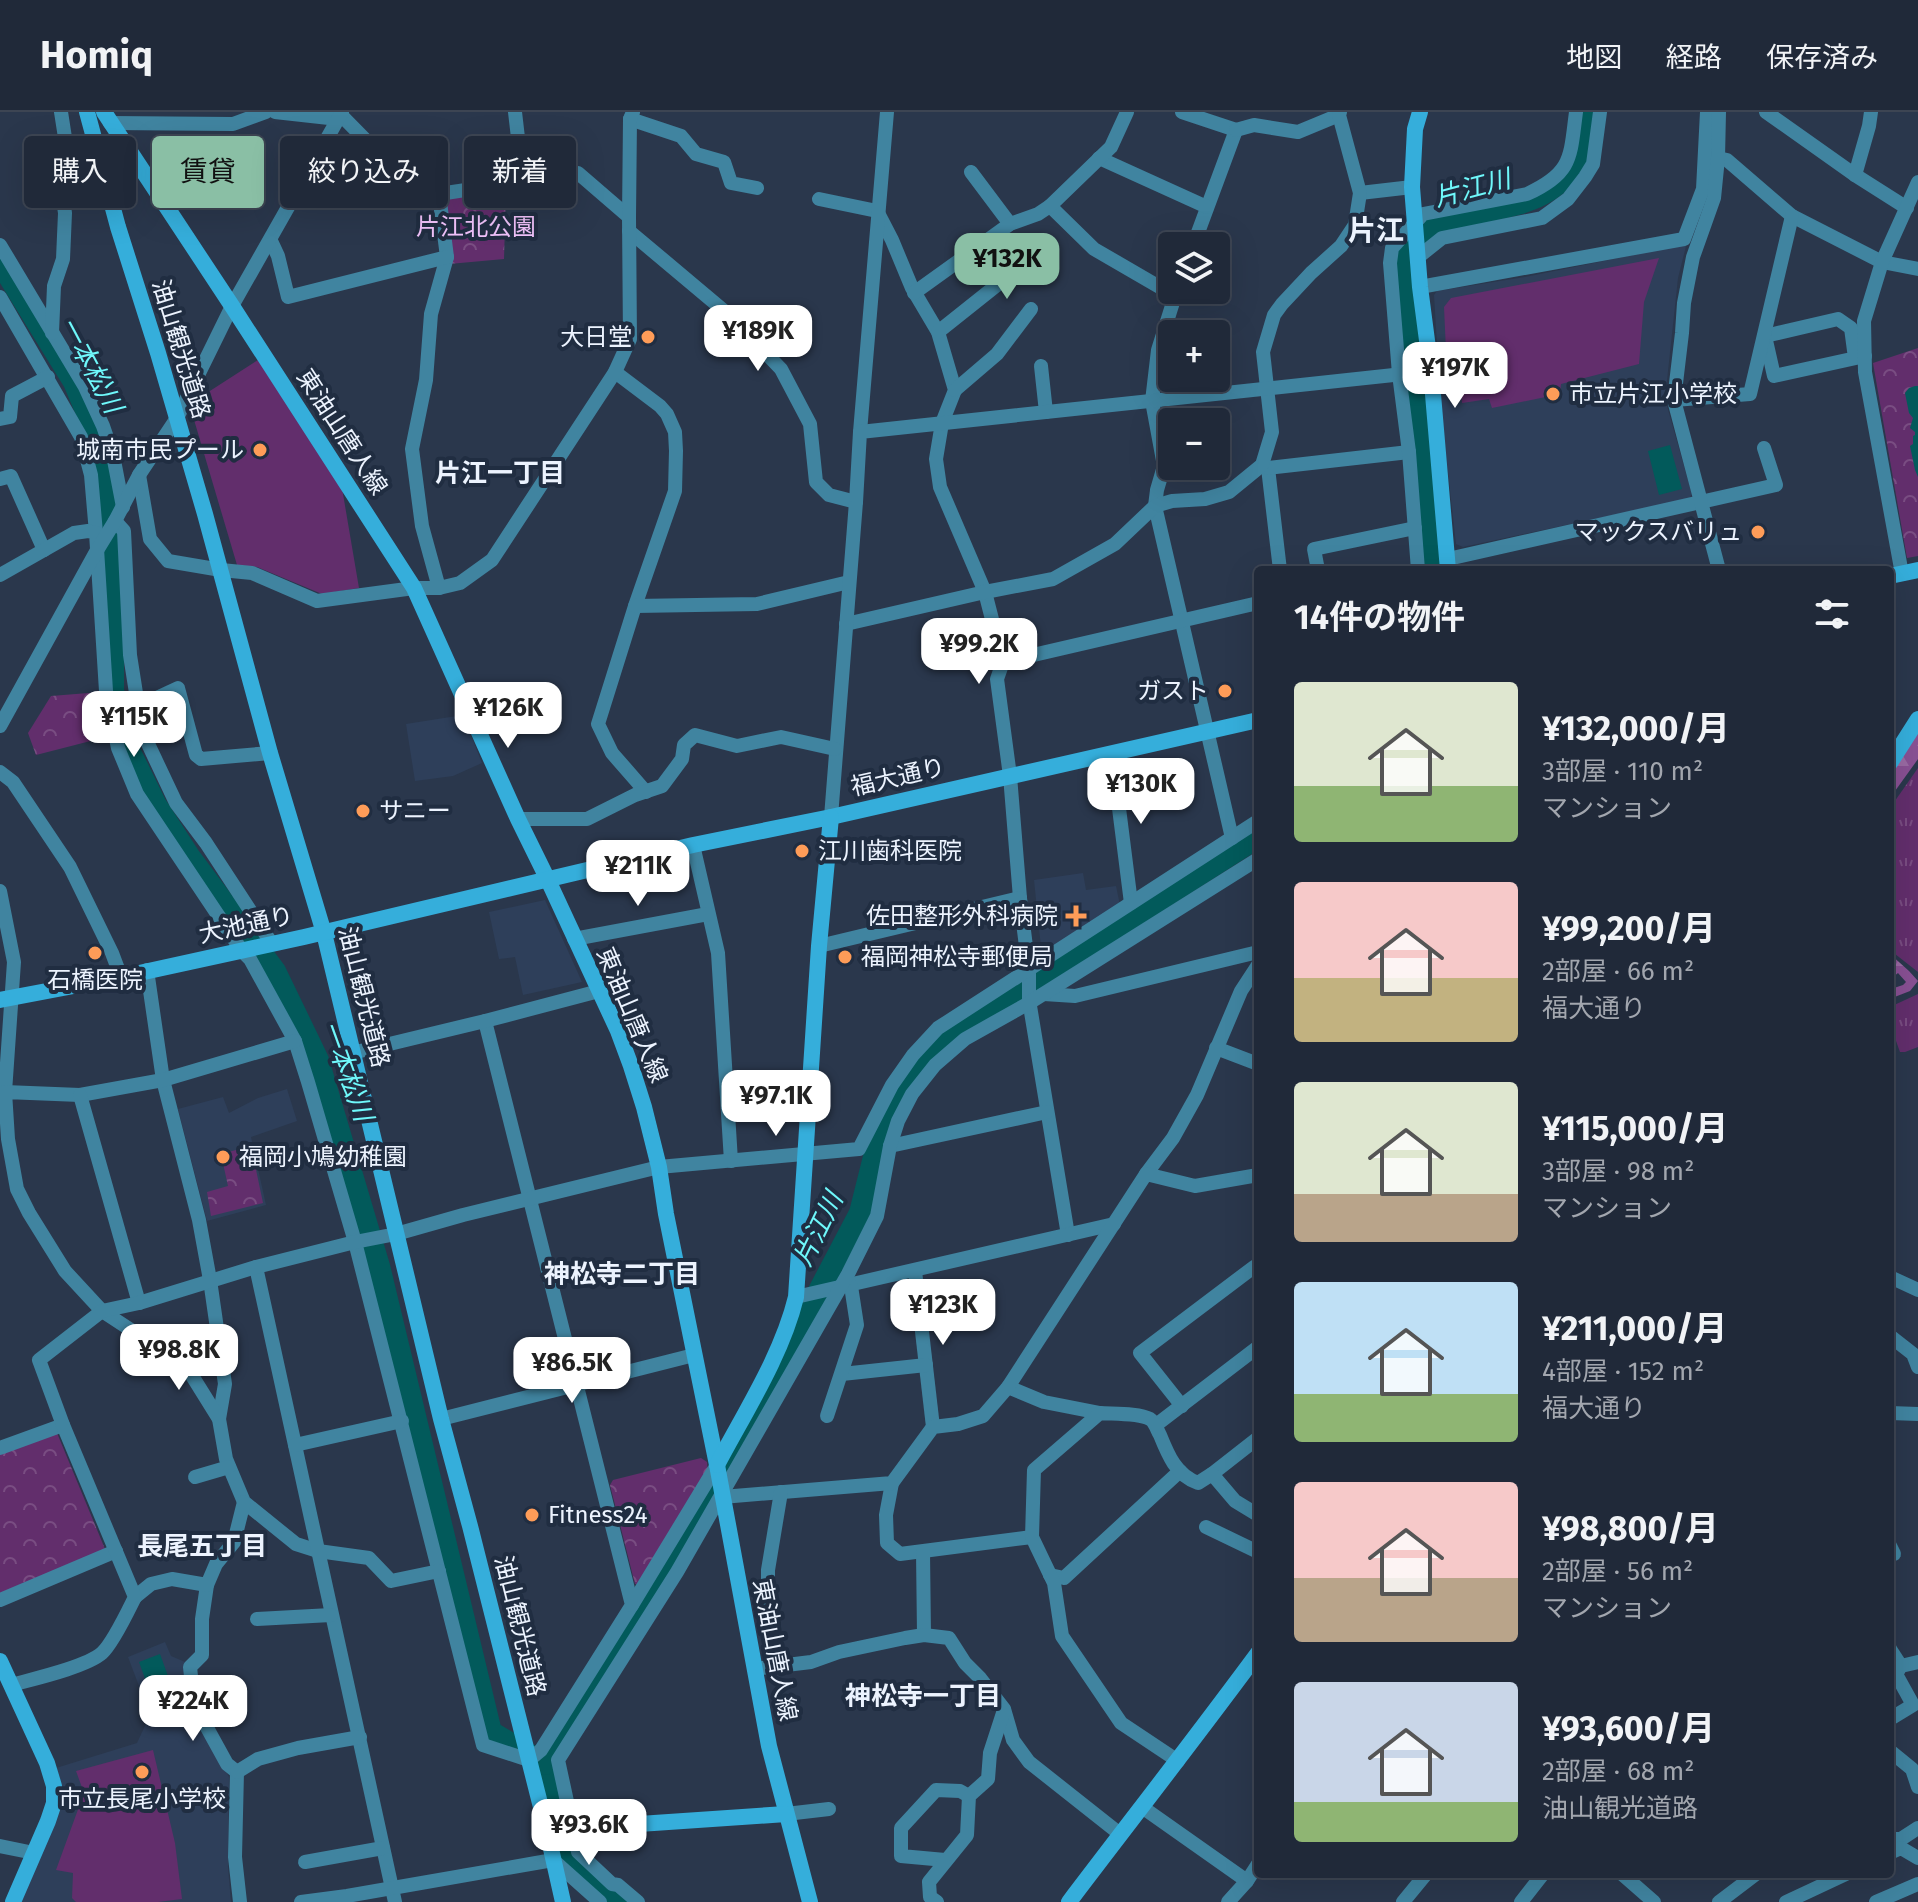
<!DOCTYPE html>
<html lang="ja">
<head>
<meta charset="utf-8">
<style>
	:root { --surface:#202939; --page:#283141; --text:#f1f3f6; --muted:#a2a6ae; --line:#3d4553; --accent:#8abfa5 }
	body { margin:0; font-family:"Fira Sans","Noto Sans JP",sans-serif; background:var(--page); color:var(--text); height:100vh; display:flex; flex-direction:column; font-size:30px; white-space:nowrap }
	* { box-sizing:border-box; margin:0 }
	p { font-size:26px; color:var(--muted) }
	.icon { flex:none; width:44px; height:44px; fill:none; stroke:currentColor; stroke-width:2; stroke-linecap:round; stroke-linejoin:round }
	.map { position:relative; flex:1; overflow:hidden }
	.sheet { position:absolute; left:1254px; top:454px; width:640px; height:1312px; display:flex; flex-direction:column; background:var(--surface); border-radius:8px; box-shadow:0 8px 32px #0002,0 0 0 2px var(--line) }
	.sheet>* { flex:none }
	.guide { position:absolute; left:24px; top:24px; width:760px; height:72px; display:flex; gap:16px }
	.controls { position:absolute; left:1158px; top:120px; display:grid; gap:16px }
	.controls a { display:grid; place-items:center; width:72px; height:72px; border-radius:8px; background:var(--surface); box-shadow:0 8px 32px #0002,0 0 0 2px var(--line); font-size:40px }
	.price { position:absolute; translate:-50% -68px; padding:0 18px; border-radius:16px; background:#fff; color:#222; font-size:26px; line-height:52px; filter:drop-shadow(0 2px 4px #0008) }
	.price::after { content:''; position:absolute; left:50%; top:48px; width:24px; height:18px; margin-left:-12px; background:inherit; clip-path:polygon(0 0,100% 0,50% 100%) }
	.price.on { background:var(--accent); color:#111 }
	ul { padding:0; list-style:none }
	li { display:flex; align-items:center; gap:24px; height:200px; padding:0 40px }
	li span { display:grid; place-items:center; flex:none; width:224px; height:160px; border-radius:8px; color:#555 }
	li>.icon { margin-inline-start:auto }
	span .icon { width:96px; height:96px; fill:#fffc; stroke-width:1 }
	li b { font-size:34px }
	h2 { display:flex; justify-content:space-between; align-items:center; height:96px; padding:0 40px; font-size:34px }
	.chip { padding:0 28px; border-radius:8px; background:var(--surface); box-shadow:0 8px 32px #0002,0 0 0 2px var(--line); font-size:28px; line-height:72px }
	.chip.on { background:var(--accent); color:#111 }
	header { display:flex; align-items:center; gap:48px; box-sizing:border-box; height:112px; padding:0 40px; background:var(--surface); border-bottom:2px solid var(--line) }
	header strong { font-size:38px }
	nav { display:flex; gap:44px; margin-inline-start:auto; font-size:28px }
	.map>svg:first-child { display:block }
</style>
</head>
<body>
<header>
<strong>Homiq</strong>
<nav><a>地図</a><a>経路</a><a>保存済み</a></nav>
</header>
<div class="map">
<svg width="1918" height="1790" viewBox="0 0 1918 1790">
	<defs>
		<pattern id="grass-tufts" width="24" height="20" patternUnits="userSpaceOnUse" patternTransform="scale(2)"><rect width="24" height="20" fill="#622e6c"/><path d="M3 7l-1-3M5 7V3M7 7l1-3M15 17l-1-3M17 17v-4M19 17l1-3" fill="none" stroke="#794d82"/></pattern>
		<pattern id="forest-firs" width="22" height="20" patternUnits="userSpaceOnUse" patternTransform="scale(2)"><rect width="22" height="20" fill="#885093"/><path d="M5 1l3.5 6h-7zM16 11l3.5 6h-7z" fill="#996aa3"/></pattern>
		<pattern id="park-crowns" width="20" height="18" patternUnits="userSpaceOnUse" patternTransform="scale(2)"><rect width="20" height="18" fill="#622e6c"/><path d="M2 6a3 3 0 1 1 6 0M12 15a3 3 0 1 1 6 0" fill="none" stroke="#794d82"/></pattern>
	</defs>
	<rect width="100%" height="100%" fill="#2a374c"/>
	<g fill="#2e3f5a">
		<path d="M1682,133L1686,134L1678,166L1665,287L1692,382L1689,387L1463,435L1456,432L1441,298L1434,183L1437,179L1525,165Z"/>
		<path d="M463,603L482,651L453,664L415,669L406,612Z"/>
		<path d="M1083,761L1086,778L1116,774L1121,798L1113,807L1089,810L1088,822L1066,825L1065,842L1042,845L1034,768Z"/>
		<path d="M545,788L582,870L523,883L515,845L499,847L489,800Z"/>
		<path d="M287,977L297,1009L251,1025L266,1093L207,1109L178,997L223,985L229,1001L258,986Z"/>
		<path d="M165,1530L171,1544L185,1550L190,1592L229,1665L228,1755L231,1790H21L62,1692V1673L56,1656L137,1631L150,1603L128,1545Z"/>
	</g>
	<g fill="url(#grass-tufts)">
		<path d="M1918,656V860L1890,838V696Z"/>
		<path d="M1918,882V935L1905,940H1900L1890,912V895Z"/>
	</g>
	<g fill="url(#forest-firs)">
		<path d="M1918,620V647L1890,686V664Z"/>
		<path d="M1890,842L1909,859L1918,869L1910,879L1892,886L1890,889V876L1891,877L1903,873L1906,870L1898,861L1893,865L1890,864L1893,858L1890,855Z"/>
	</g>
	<g fill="url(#park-crowns)">
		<path d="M506,76L504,147L449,152L444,84Z"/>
		<path d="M1918,236V444L1907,446L1873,251Z"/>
		<path d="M101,580L110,624L36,643L28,621L51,584Z"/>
		<path d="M251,1034L263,1091L211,1104L207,1080L228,1074L221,1042Z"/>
		<path d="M57,1321L105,1437L0,1482V1341Z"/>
		<path d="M701,1346L707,1350L708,1362L641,1473L635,1472L610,1373L613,1368Z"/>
	</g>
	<g fill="#622e6c">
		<path d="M1659,146L1644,190L1639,252L1561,272L1560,282L1492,296L1489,287L1462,291L1458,238L1446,239L1444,195L1451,186Z"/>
		<path d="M258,248L342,376L359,476L322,482L257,455L237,453L192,301L199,286Z"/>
		<path d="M153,1638L175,1731L182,1787L158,1790H76L72,1786L73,1761L56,1758L84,1681L76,1659Z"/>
	</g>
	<g fill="#025a5b">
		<path d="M1915,274H1918V365L1915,358L1910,334L1913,332V324L1915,323V320L1910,316L1913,306L1909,301L1905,281L1909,276Z"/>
		<path d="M1670,333L1682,377L1659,383L1648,339Z"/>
		<path d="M160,1542L176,1586L155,1594L139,1550Z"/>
	</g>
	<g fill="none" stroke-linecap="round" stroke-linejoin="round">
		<g stroke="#025a5b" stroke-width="22">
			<path d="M0,150L74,270L97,325L107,379L113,459V578L123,626L156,693L189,744L275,859L318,948L379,1154L491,1620L545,1652L572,1748L589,1766L622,1790"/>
			<path d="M1430,458L1422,342L1402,141C1412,132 1423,118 1435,113C1487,92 1560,102 1581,36C1584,25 1585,12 1588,0"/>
			<path d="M545,1652L560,1618L688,1424L732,1344L860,1101L878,1029L892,994L931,940L954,920L1258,725"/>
		</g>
		<g stroke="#4084a0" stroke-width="14">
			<path d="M275,0L338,7"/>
			<path d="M515,0L523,69"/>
			<path d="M1182,0L1236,18L1193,134"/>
			<path d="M1766,0L1855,63L1907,96"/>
			<path d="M341,3L400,63L439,82L447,145L431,202L426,268L412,337L422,414L439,476"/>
			<path d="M630,7L681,24L696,42L724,50L731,71L757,76"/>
			<path d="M110,11L233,12L266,0"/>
			<path d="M1236,18L1254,13L1298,20L1339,3"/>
			<path d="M1099,46L1207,95"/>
			<path d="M1718,46L1727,48L1792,104L1882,150L1918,157"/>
			<path d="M971,60L1010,112"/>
			<path d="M1855,63L1869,14L1871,0"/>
			<path d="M1360,81L1412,75"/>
			<path d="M439,82L578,61L629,105"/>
			<path d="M819,87L877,99L892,128L912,176L938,220L955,278L942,311L936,347L940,375L985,480L1003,550L997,567L1010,664L1020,786L1029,859V888L1068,1123"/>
			<path d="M1050,94L1094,137L1175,184L1158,238L1152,289L1164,354L1157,378L1155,394L1232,726"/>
			<path d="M629,119L729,203L781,257L810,312L816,370L829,383L856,390"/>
			<path d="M271,129L278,144L288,185L447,145"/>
			<path d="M0,133L85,275L103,314L113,343L123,395"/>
			<path d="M1417,146L1442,126L1542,106L1568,87L1585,65L1593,52L1600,0"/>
			<path d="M1420,175L1684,127L1703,77L1707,0"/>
			<path d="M914,181L1010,112L1038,102L1050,94L1111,35L1127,0"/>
			<path d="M0,185L81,325L91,363L96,421"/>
			<path d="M938,220L997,173L970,140"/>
			<path d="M52,221L54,174L63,147L65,101L62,81L66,32L61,0"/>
			<path d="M1855,246L1851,216L1838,207L1765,224L1774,264L1865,244"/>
			<path d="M1041,254L1046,300"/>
			<path d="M615,260L660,294L667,302L675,320L676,339L675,379L635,494L598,612L612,641L646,680"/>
			<path d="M955,278L997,242L1031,197"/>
			<path d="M1674,288L1750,282L1792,104"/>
			<path d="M0,307L10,305L12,284L48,265"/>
			<path d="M860,320L887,0"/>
			<path d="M1262,353L1268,356L1280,458"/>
			<path d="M1268,356L1409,340"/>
			<path d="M139,363L150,427L168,449L221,458L252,461L317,489L414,476H439L460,471L492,448L615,260L630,227L629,105L630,7L633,0"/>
			<path d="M0,367L11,364L44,438"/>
			<path d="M115,409L124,419L130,543L142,619L176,691L206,731L272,832"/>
			<path d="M1448,447L1776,373L1764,336"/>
			<path d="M1318,458L1314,437L1415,416"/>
			<path d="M1418,458L1409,340L1399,262L1390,151L1392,136L1423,102L1527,82C1573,61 1570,45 1576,0"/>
			<path d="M1719,458L1674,288L1682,221L1684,191L1693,145L1714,86L1718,46L1719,0"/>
			<path d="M1902,462L1865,260L1864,209L1882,150L1918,70"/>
			<path d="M0,463L74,421L88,419L96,421L106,579L118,636L137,682L242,839L250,847L295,929L308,970L355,1130L483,1633L529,1648L541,1638L632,1493L485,909"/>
			<path d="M635,494L757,492L849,470"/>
			<path d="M846,512L985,480L1053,467L1115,432L1155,394L1172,389L1205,387L1229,380L1262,353L1272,320L1263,240L1274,203L1282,192L1311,161L1341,134L1355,113L1360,81L1339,3L1340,0"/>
			<path d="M1003,550L1258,491"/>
			<path d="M135,596L178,576L196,643L201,647L270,641"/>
			<path d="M0,614L96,440L115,409L139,363L177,306L232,194L342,0"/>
			<path d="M1112,641L1131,791"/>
			<path d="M0,660L13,670L70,755L112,841L121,865"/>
			<path d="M831,705L856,390L860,320L1431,259"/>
			<path d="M518,707H587L635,683L662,674L682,647L684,633L695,623L737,634L781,625L835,637"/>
			<path d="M693,733L718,841L731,1049"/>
			<path d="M0,779L14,850L5,980L0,981"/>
			<path d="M574,827L708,802"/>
			<path d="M819,834L1020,786"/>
			<path d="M147,858L163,968L199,1108L210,1168L225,1272L219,1307"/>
			<path d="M1044,882L1075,884L1258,840"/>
			<path d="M295,929L163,968L80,983L5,980L8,1027L17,1077L29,1101L65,1159L102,1199L186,1254L219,1307L226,1347L244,1390L296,1432L318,1439L369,1446L391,1469L439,1459"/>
			<path d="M1216,936L1258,952"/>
			<path d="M352,941L485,909L599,879"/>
			<path d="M80,983L139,1191"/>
			<path d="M890,1034L1047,1000"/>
			<path d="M1146,1062L1173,1026L1197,983L1241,879L1258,853"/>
			<path d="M256,1155L395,1790"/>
			<path d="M915,1159L933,1315"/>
			<path d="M1890,1165L1918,1178"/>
			<path d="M796,1185L1114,1112"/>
			<path d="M1890,1224L1913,1242L1918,1255"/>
			<path d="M842,1262L926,1253"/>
			<path d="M1008,1275L1044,1290L1100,1301"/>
			<path d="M1182,1294L1140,1241L1254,1155L1258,1160"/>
			<path d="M1890,1301L1918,1302"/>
			<path d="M827,1304L857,1213L851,1174"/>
			<path d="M441,1307L694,1243"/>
			<path d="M1156,1313L1258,1235"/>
			<path d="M295,1333L402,1309"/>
			<path d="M0,1336L63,1313"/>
			<path d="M1212,1362L1258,1326"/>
			<path d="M195,1365L229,1355"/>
			<path d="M892,1371L886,1403L887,1431L900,1442L1032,1425"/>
			<path d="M722,1385L892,1371L933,1315L958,1312L983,1304L1008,1275L1146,1062L1195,1074L1258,1063"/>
			<path d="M1206,1415L1258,1440"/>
			<path d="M1890,1434L1894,1442"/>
			<path d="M923,1440L924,1523"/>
			<path d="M1050,1463L1064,1466L1180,1359"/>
			<path d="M207,1473L202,1507V1543L190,1555L194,1592L227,1652L237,1660L235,1745L240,1790"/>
			<path d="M135,1485L151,1472L172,1467L207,1473L216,1452L234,1430L244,1390"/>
			<path d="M0,1488L116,1439"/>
			<path d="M632,1493L717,1353"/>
			<path d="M257,1507L331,1503"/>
			<path d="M1890,1537L1901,1554"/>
			<path d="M773,1554L768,1513V1458L781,1380"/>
			<path d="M754,1557L811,1550L839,1540L905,1526L924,1523L949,1526L965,1551L980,1566L1004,1597L1013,1628L1029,1650L1120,1722"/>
			<path d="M11,1573C33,1567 86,1555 102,1541C113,1531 128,1499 135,1485L63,1313L39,1248L102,1199L139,1191L256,1155L355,1130L396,1122L463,1103L659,1055L859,1037L892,973L913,943L938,916L1258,709"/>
			<path d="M1890,1607L1913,1593L1896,1562L1901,1554L1918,1550"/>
			<path d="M1890,1639L1912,1657L1918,1675"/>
			<path d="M1178,1649L1121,1611L1062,1524L1054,1471L1032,1425L1034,1358L1100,1301C1113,1302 1139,1301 1150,1307C1155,1310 1157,1318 1160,1323C1168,1343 1176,1363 1198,1371L1212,1362L1235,1389L1258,1403"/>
			<path d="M237,1660L258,1647L298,1636L360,1625"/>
			<path d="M1142,1695L1247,1769"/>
			<path d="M786,1702L829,1697"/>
			<path d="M1890,1727H1901L1918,1716"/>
			<path d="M0,1734L34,1741"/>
			<path d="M1890,1741L1901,1736L1918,1746"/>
			<path d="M945,1748L901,1744V1716L936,1678L960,1679L969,1684"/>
			<path d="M305,1750L383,1736"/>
			<path d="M1622,1762L1654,1790"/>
			<path d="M301,1790L347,1784L553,1748L600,1790"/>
			<path d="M638,1790L618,1773L612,1772L578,1740L558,1648L677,1460L848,1162L877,1104L890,1034L898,1009L912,982L935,953L965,927L1029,891L1258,747"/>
			<path d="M937,1790L930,1785L929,1770L967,1723L969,1684L988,1667L990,1641L1004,1598"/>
			<path d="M1228,1790L1247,1769L1258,1752"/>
			<path d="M1403,1790L1426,1762"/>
			<path d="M1521,1790L1543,1762"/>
			<path d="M1719,1790L1756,1762"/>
			<path d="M1786,1790L1846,1762"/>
			<path d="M1876,1790L1918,1772"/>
		</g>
		<g stroke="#35aedb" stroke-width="16">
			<path d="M87,0L118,115L158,241L205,402L270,641L324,821L441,1307L470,1414L547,1719L563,1790"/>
			<path d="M104,0L232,194L414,476L518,707L548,768L618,919L631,954L644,995L659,1055L666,1102L717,1353L769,1634L810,1790"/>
			<path d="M1420,0L1415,17L1412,75L1420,175L1431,259L1448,458"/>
			<path d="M1890,464L1918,458"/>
			<path d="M1890,651L1918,607"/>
			<path d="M0,888L121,865L304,825L693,733L831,705L1258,608"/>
			<path d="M717,1353C745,1300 782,1243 796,1185L819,834L831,705"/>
			<path d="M0,1549L47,1651L54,1674V1691L48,1709L13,1790"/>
			<path d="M551,1718L786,1702"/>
			<path d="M1069,1790C1132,1707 1196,1625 1258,1541"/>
		</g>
	</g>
	<g fill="#fe9c58" stroke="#202d41" stroke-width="3">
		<circle cx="648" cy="225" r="8"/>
		<circle cx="1553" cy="282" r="8"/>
		<circle cx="260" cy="338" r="8"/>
		<circle cx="1758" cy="420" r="8"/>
		<circle cx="1225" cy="579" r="8"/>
		<circle cx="363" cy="699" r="8"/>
		<circle cx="802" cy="739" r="8"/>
		<path d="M1072 792h8v8h8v8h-8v8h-8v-8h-8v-8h8z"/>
		<circle cx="95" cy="841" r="8"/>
		<circle cx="845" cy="845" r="8"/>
		<circle cx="223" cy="1045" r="8"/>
		<circle cx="532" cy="1403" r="8"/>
		<circle cx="142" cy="1660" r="8"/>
	</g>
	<g text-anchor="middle" stroke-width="8" stroke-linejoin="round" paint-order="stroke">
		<g font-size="24" fill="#f0c2fa" stroke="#202d41">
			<text x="476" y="123">片江北公園</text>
		</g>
		<g font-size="24" fill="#ecf3fe" stroke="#202d41" text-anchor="start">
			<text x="632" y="233" text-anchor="end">大日堂</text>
			<text x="1569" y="290">市立片江小学校</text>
			<text x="244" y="346" text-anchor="end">城南市民プール</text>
			<text x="1742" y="428" text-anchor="end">マックスバリュ</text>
			<text x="1209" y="587" text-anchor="end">ガスト</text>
			<text x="379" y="707">サニー</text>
			<text x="818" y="747">江川歯科医院</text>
			<text x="1058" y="812" text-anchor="end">佐田整形外科病院</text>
			<text x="861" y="853">福岡神松寺郵便局</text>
			<text x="95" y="876" text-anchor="middle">石橋医院</text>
			<text x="239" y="1053">福岡小鳩幼稚園</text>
			<text x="548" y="1411">Fitness24</text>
			<text x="142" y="1695" text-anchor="middle">市立長尾小学校</text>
		</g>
		<g font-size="24" fill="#ecf3fe" stroke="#202d41">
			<text transform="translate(181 237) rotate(73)" y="8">油山観光道路</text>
			<text transform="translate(342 320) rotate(57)" y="8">東油山唐人線</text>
			<text transform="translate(898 665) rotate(-13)" y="8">福大通り</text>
			<text transform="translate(246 813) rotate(-12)" y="8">大池通り</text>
			<text transform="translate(364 885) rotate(76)" y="8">油山観光道路</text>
			<text transform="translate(632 903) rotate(67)" y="8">東油山唐人線</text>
			<text transform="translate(520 1514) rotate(76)" y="8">油山観光道路</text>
			<text transform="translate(775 1538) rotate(79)" y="8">東油山唐人線</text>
		</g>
		<g font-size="26" font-style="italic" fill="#6ff8fb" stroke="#202d41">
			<text transform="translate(1472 76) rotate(-15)" y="9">片江川</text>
			<text transform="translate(91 253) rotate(62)" y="9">一本松川</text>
			<text transform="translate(347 959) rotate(70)" y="9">一本松川</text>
			<text transform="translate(818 1117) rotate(-64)" y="9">片江川</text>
		</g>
		<g font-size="26" font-weight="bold" fill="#ecf3fe" stroke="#202d41">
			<text x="500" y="370">片江一丁目</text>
			<text x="622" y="1171">神松寺二丁目</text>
			<text x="202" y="1443">長尾五丁目</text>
			<text x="923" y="1593">神松寺一丁目</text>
		</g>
		<g font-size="28" font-weight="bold" fill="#ecf3fe" stroke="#202d41">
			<text x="1376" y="128">片江</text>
		</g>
	</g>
</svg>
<div class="controls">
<a><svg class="icon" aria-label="layers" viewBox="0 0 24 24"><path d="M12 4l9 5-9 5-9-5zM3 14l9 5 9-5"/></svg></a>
<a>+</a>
<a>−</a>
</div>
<b class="price on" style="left:1007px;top:189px">¥132K</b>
<b class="price" style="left:758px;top:261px">¥189K</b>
<b class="price" style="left:1455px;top:298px">¥197K</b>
<b class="price" style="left:979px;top:574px">¥99.2K</b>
<b class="price" style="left:508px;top:638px">¥126K</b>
<b class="price" style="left:134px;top:647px">¥115K</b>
<b class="price" style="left:1141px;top:714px">¥130K</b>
<b class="price" style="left:638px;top:796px">¥211K</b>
<b class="price" style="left:776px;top:1026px">¥97.1K</b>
<b class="price" style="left:943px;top:1235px">¥123K</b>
<b class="price" style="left:179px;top:1280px">¥98.8K</b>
<b class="price" style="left:572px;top:1293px">¥86.5K</b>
<b class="price" style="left:193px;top:1631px">¥224K</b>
<b class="price" style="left:589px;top:1755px">¥93.6K</b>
<div class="guide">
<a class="chip">購入</a>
<a class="chip on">賃貸</a>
<a class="chip">絞り込み</a>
<a class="chip">新着</a>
</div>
<section class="sheet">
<h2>14件の物件<svg class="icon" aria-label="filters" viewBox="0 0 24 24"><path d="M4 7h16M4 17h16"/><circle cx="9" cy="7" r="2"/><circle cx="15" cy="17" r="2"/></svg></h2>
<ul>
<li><span style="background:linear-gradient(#dfe7d0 65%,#8fb573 0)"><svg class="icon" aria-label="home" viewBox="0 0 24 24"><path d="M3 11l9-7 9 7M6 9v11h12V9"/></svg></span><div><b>¥132,000/月</b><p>3部屋 · 110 m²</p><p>マンション</p></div></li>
<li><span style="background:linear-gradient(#f6c9c9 60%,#c2b280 0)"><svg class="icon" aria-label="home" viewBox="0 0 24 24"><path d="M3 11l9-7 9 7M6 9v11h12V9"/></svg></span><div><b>¥99,200/月</b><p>2部屋 · 66 m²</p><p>福大通り</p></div></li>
<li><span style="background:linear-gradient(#dfe7d0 70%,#b9a48a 0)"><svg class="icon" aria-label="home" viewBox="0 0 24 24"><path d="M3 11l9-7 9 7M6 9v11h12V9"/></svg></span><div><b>¥115,000/月</b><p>3部屋 · 98 m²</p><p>マンション</p></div></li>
<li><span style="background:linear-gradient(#bfe0f5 70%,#8fb573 0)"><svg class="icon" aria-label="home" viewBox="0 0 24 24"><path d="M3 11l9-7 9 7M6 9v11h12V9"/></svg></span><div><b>¥211,000/月</b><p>4部屋 · 152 m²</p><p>福大通り</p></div></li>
<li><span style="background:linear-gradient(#f6c9c9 60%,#b9a48a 0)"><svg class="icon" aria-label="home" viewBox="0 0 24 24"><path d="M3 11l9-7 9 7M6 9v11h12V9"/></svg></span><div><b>¥98,800/月</b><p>2部屋 · 56 m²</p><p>マンション</p></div></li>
<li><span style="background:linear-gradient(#c9d6e8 75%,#8fb573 0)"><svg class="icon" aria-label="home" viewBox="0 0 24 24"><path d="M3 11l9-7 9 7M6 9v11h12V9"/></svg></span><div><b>¥93,600/月</b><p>2部屋 · 68 m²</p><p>油山観光道路</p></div></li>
</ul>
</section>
</div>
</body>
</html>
